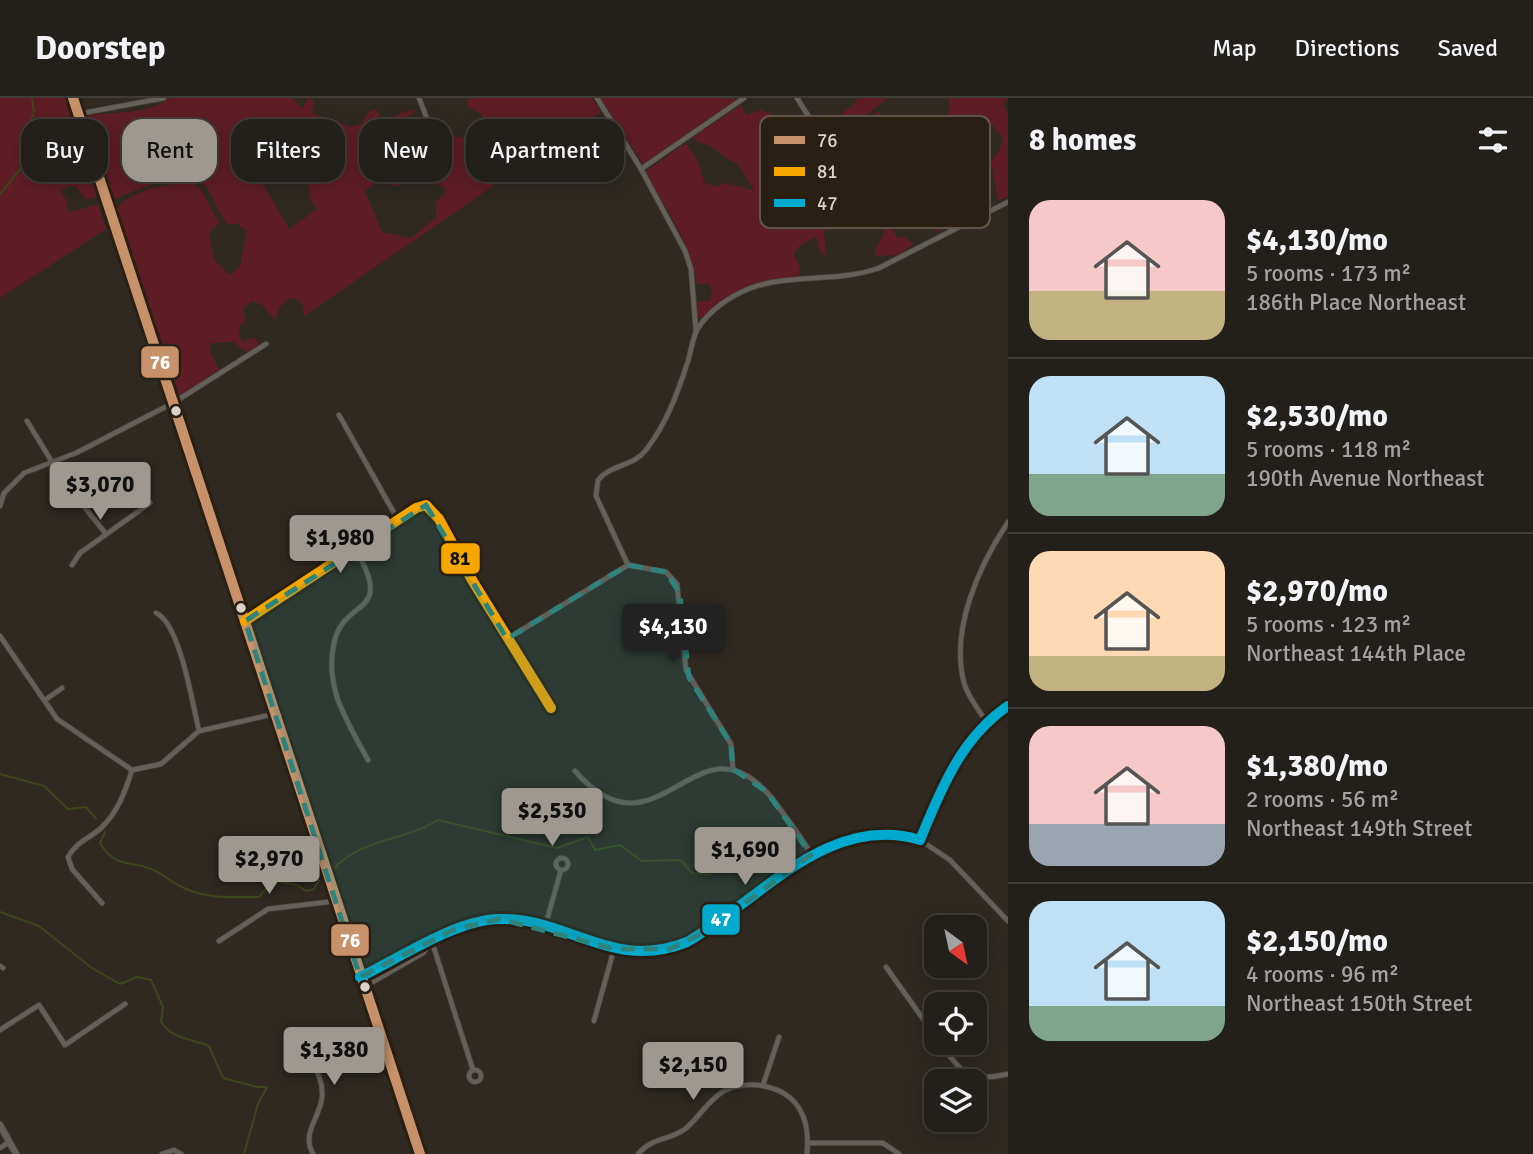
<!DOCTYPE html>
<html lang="en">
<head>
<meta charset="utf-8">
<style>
	:root { --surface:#231f1a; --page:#2f2c27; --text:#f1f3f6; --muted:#a3a2a2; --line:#403d39; --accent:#9f9890 }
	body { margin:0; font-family:Signika,sans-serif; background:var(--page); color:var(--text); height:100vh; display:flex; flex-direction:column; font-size:26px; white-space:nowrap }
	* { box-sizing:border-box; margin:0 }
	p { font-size:23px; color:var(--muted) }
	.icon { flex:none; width:38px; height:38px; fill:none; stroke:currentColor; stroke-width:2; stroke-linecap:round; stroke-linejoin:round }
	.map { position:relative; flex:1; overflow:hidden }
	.sheet { display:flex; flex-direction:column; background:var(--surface); width:525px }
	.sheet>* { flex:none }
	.banner { position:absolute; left:21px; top:21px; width:665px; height:63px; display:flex; gap:14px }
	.needle { width:46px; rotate:147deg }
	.fabs { position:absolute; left:924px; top:817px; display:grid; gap:14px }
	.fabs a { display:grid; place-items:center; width:63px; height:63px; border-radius:14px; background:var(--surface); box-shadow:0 4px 18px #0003,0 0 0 2px var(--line); font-size:35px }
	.price { position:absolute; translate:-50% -60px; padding:0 16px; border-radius:7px; background:var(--accent); color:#111; font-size:23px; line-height:46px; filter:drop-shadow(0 2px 4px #0008) }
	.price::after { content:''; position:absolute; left:50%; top:42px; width:21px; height:16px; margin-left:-10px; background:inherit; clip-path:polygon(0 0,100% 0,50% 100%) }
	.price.active { background:#222; color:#fff }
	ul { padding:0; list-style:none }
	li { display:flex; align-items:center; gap:21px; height:175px; padding:0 21px }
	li+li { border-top:2px solid var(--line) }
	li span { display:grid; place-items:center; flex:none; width:196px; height:140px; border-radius:21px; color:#555 }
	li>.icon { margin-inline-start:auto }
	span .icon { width:84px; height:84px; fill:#fffc; stroke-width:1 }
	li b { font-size:30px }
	h2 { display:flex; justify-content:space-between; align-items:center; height:84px; padding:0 21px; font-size:30px }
	.pill { padding:0 24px; border-radius:21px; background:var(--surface); box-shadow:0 4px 18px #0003,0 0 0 2px var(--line); font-size:24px; line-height:63px }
	.pill.active { background:var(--accent); color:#111 }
	header { display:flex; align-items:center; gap:42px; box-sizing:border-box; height:98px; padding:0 35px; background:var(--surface); border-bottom:2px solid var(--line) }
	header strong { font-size:33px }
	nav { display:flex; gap:38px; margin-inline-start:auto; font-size:24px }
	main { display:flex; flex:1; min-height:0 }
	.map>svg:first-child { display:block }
</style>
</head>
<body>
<header>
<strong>Doorstep</strong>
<nav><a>Map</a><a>Directions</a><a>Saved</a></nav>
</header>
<main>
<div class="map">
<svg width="1008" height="1056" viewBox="0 0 1008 1056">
	<rect width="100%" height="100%" fill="#2f2922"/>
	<g fill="#5e1d25">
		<path d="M0,0H67L98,96L94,101H85L76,89L69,88L61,93L68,105L67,113C78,115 87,107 98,107L106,131L0,200Z"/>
		<path d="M170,0H292L302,10L309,0L314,3L312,15L328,21L320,35L313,30L254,70L289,131L317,111L310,101L308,81L318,76C313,53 325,41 338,23L348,29L361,26L369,13L376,11L382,21C395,20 404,11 417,12L385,38L379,50L388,62L458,17L403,58L399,67L405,84L396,89L382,80L365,93L382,134L411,140L437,119L435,104L446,95L443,88L431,85L429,76L437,67L440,48L454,38L469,40L478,31L482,17L468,9L467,3L471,0H592L601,14L304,218L303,207L297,201H289L280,209L275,222L262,207L252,203L243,211L246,222L239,229L240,240L244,244L252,240L257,241V248L247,254L233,244L211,245L210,253L219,272L177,299L174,298L115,111C131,92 172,83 194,86L202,93L219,125L209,135L214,161L229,177L240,168L247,133L237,126H227C218,115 214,99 205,88C188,69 135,92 116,101L110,99L86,23V19L90,17C114,14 151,16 170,0Z"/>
		<path d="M600,0H733L736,2L643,66Z"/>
		<path d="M857,0H888L857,24L837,31L841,16L856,5Z"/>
		<path d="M949,0H1008L1003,6L1008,15V98L998,103L991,63L999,53L1003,40L992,27C957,34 960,44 948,73L943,76C926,50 953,27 949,0Z"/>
		<path d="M741,7L747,17L761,12L771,16L774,24L771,36L763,40L784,73L780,75L784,88L811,127C834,126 850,110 858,89L848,78L826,42L858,29L879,13L881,18L874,27L881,34L910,43L918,39L930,40L940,26L929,54L933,72C924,84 905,82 893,94L899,111L892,120L891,130L897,139H906L913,147L898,157L875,158V152L885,134L874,118L851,120L824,133L826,159L820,154L816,139L799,148L794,156L800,169L799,178C757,183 733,192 701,220L697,218L695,204L710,203L712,191L708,186H697C691,145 665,109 645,74L686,45L699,65L704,84L715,89L724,85L754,92L737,65C721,60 716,46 698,45L693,39Z"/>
		<path d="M948,94L963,117L937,134L927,117C934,108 942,102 948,94Z"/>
	</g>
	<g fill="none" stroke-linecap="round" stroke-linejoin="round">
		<g stroke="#3b4719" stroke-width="2">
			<path d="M0,96L28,62V33L34,14L32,0"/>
			<path d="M0,676L44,688L68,711L86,709L96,721"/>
			<path d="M105,734L100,745C115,770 128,762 151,771C162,775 172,785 184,790C206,801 235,799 259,799L273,783L297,787L306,793L314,791L319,782"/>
			<path d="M333,772C358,741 405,743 438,722L557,750L588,739L595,752L620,747L642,763L681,762L692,775L709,777L716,765H734L746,752L763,754L780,767"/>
			<path d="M0,814L39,828L92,870L120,886L137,879L151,882L163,909L161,924C174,942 189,940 209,948L223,980L257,989H267L258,1006L244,1056"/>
		</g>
		<g stroke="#4a443e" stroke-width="6">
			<g id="street">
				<path d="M419,0L429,26"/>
				<path d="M597,0L641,71L685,153L691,171L696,233"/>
				<path d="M797,0L824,43"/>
				<path d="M78,16L164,0"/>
				<path d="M641,71L744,0"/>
				<path d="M339,317L398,422"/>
				<path d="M27,323L63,382L106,436"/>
				<path d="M0,408L4,395L24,375L76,355L173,305L266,246"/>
				<path d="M356,452C395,520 344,498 334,545C324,590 347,623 368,662"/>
				<path d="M72,467L80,455L150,405"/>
				<path d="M628,467L596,398L598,382C611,366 633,369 646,352C666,326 677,297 687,266C691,255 692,240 698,230C709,213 729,199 748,191C789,175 837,185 879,170L1008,104"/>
				<path d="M628,467L666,474L677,486L686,572L731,646L733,671"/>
				<path d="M156,515C180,525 193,608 199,633"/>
				<path d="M245,523L416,410L426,407L439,421L472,482L551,610"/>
				<path d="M0,538L57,621L132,672"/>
				<path d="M507,541L628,467"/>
				<path d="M45,602L62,590"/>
				<path d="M986,623C978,611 968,599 964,585C950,531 979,468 1008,424"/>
				<path d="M575,673C661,772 699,600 778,708C789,724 803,740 811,757"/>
				<path d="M920,742L950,762L1008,823"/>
				<circle cx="562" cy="766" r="6"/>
				<path d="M102,805L72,771L68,759C75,745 90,740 101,730C118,714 125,694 132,672L161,666L199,633L274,616"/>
				<path d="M545,829L561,772"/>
				<path d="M219,843L268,811L336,803"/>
				<path d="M432,844L473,972"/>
				<path d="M0,868L3,870"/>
				<path d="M886,869L936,939"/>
				<path d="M360,879C400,860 455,822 499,821C568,819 612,874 687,844C759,803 828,714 920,742C941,691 961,640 1008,608"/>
				<path d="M364,889L423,855L431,845"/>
				<path d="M594,923L614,851"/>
				<path d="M0,932L39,907L65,947L125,906"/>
				<path d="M300,932C301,956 325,974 322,999C320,1020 301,1035 313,1056"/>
				<path d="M940,945C963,976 968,985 1008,976"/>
				<circle cx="475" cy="978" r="6"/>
				<path d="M763,987L779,939"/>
				<path d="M982,1017L983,982"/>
				<path d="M808,1045H883L899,1056"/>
				<path d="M0,1050L9,1044"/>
				<path d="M162,1056L174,1052L181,1056"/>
				<path d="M638,1056C654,1038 669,1043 685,1031C699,1020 708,1002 724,993C752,980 791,988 803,1018C808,1030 808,1044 807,1056"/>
			</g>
		</g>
		<g stroke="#4a443e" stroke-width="8">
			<g id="secondary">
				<path d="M73,0L420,1056"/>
				<path d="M0,1027L16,1056"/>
			</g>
		</g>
		<use href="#street" stroke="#645f59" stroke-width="4.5"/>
		<use href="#secondary" stroke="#645f59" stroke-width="6"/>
		<g stroke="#2a1f13" stroke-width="16">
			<path id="bus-1" d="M73,0L420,1056"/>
		</g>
		<g stroke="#2a1f13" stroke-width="16">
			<path id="bus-2" d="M245,523L416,410L426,407L439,421L472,482L551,610"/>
		</g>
		<g stroke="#2a1f13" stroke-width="16">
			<path id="bus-3" d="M360,879C400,860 455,822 499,821C568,819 612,874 687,844C759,803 828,714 920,742C941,691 961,640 1008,608"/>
		</g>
		<use href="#bus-1" stroke="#c7916a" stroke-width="10"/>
		<use href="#bus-2" stroke="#f7a600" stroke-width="10"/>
		<use href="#bus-3" stroke="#00a9ce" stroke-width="10"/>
	</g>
	<path fill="#2e847c" fill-opacity="0.2" stroke="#2e847c" stroke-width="5" stroke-dasharray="14 9" stroke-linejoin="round" d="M426,407L507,541L628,467L666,474L680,496L689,580L731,646L733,671L767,694L811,757L705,834L670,851H614L500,821L453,832L360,879L245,523Z"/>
	<g fill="#dbd3cb" stroke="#2a1f13" stroke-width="2.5">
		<circle cx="176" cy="313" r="6"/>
		<circle cx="241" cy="510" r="6"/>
		<circle cx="365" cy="889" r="6"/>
	</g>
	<rect x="760" y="18" width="230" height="112" rx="10" fill="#2a1f13" stroke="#5f554a" stroke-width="2"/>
	<rect x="774" y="38" width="31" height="8" fill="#c7916a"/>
	<rect x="774" y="69" width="31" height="9" fill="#f7a600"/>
	<rect x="774" y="101" width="31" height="8" fill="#00a9ce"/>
	<g font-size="19" fill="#dbd3cb">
		<text x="817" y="49">76</text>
		<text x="817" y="80">81</text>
		<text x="817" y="112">47</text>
	</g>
	<g stroke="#2a1f13" stroke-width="2.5">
		<rect x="140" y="247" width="40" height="34" rx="7" fill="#c7916a"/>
		<rect x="440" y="444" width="41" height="33" rx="7" fill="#f7a600"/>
		<rect x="701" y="805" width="40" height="33" rx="7" fill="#00a9ce"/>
		<rect x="330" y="825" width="40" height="34" rx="7" fill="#c7916a"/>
	</g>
	<g font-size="19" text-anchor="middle" font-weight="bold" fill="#fff">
		<text x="160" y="271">76</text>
		<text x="721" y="828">47</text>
		<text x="350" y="849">76</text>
	</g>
	<g font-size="19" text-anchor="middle" font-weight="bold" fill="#111">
		<text x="460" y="467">81</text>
	</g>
</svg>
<div class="fabs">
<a><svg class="needle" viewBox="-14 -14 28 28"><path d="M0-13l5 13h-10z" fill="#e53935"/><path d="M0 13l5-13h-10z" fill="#a3a2a2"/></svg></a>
<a><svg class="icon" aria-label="locate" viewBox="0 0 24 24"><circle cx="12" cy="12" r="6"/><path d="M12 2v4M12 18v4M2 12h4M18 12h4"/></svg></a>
<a><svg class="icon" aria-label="layers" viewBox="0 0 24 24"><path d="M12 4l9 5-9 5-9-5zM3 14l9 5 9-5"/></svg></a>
</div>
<b class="price" style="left:100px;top:424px">$3,070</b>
<b class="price" style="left:340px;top:477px">$1,980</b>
<b class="price active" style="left:673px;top:566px">$4,130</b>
<b class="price" style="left:552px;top:750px">$2,530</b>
<b class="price" style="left:745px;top:789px">$1,690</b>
<b class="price" style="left:269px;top:798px">$2,970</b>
<b class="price" style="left:334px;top:989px">$1,380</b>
<b class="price" style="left:693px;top:1004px">$2,150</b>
<div class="banner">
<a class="pill">Buy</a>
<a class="pill active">Rent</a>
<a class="pill">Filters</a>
<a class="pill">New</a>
<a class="pill">Apartment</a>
</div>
</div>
<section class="sheet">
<h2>8 homes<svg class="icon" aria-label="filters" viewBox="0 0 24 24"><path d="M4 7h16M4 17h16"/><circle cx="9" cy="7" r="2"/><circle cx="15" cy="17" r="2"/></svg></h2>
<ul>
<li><span style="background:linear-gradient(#f6c9c9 65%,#c2b280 0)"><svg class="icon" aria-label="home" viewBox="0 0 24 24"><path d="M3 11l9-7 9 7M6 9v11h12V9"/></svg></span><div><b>$4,130/mo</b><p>5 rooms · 173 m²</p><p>186th Place Northeast</p></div></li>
<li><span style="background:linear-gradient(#bfe0f5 70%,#7fa58c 0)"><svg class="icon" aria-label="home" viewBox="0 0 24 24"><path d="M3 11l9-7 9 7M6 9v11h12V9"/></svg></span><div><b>$2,530/mo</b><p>5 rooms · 118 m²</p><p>190th Avenue Northeast</p></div></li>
<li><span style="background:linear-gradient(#ffd9b3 75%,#c2b280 0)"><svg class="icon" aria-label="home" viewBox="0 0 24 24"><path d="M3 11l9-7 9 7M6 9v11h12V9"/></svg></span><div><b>$2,970/mo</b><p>5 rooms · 123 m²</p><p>Northeast 144th Place</p></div></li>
<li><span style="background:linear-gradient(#f6c9c9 70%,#9aa5b1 0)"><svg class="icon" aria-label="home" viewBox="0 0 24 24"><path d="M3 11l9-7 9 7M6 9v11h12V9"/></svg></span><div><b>$1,380/mo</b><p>2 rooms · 56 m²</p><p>Northeast 149th Street</p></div></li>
<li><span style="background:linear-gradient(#bfe0f5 75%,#7fa58c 0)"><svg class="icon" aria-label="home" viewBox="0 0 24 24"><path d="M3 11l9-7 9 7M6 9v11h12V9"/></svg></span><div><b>$2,150/mo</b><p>4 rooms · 96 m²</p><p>Northeast 150th Street</p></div></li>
</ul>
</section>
</main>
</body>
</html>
